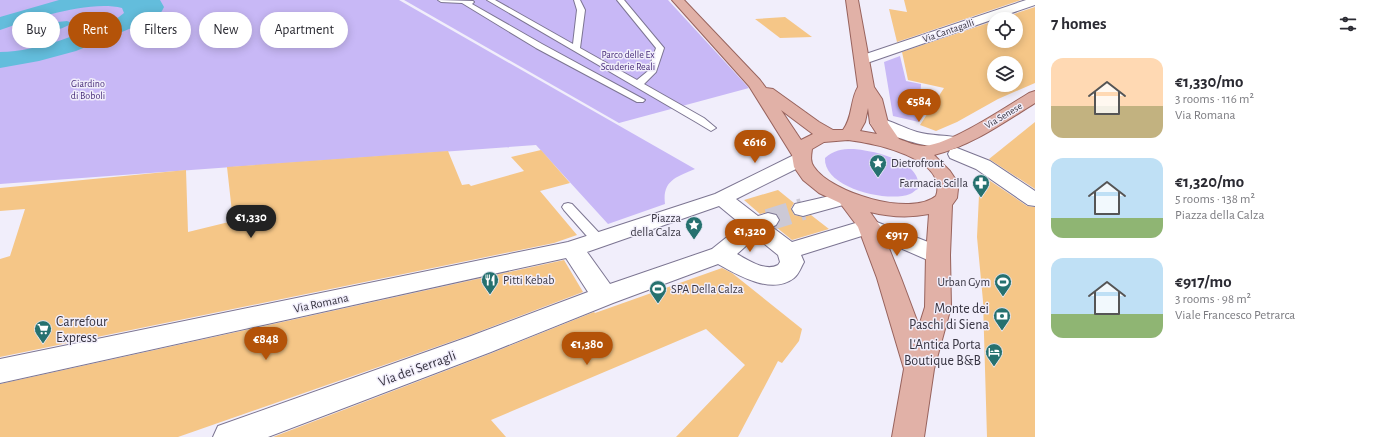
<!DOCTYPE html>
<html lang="en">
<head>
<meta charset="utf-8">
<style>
	:root { --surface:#fff; --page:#f2f2f3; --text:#2b2b33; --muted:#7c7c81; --accent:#b45309 }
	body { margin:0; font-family:"Alegreya Sans",sans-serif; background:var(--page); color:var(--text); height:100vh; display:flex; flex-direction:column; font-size:15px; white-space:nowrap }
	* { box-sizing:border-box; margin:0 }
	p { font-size:13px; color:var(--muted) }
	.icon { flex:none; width:22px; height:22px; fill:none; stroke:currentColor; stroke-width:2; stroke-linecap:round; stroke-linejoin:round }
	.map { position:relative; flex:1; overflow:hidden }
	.details { display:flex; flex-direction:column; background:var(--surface); width:340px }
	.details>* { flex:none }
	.hud { position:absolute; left:12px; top:12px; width:380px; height:36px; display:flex; gap:8px }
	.buttons { position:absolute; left:987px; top:12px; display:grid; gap:8px }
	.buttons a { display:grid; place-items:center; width:36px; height:36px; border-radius:50%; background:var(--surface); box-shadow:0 2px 10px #0003; font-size:20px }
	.price { position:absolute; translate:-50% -34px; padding:0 9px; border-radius:14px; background:var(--accent); color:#fff; font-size:13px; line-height:26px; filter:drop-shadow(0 1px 2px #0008) }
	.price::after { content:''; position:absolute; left:50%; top:24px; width:12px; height:9px; margin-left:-6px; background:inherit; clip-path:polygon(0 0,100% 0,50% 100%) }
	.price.current { background:#222; color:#fff }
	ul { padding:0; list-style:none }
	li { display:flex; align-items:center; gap:12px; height:100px; padding:0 16px }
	li span { display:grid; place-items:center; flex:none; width:112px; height:80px; border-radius:12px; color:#555 }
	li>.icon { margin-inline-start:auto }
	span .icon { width:48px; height:48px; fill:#fffc; stroke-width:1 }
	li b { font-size:17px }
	h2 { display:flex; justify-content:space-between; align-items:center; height:48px; padding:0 16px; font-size:17px }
	.tag { padding:0 14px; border-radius:18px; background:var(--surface); box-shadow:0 2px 10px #0003; font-size:14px; line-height:36px }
	.tag.current { background:var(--accent); color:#fff }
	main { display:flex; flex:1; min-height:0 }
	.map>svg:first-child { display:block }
</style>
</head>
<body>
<main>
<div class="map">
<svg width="1035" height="437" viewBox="0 0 1035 437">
	<rect width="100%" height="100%" fill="#f1eefb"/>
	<g fill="#c8b8f6">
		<path d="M0,0H399L695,169C677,177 662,180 665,204L608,224L536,145L0,184Z"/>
		<path d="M404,0H668L749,88L619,123Z"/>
		<path d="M900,56L906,81L921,84L919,122L893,116L884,62Z"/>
		<path d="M852,149C872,150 924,161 918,189C915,190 913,193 910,194C888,203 823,188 825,158C834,150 842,149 852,149Z"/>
	</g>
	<g fill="#63bddc">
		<path d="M59,0H160L164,7L162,11L157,17L146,22L76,51L39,61L0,68V52C41,51 77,34 115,20L124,13L122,8C88,0 33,19 0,30V17Z"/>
		<path d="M67,21L72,23C64,29 49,33 41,28L48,23Z"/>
	</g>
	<g fill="#f5c687" fill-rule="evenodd">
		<path d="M904,0H1021L897,42L889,9L907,12Z"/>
		<path d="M1035,7V83L998,99L957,122L936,131L920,125L944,88L908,80L902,52L994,21V41H1016V19H999ZM994,63H1016V85H994Z"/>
		<path d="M785,17L812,37L780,38L755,19Z"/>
		<path d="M1035,122V189L989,159Z"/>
		<path d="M541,150L570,183L540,191L577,235L554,243L0,357V259L10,256L25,209L0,211V188L186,170L188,232L233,221L227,167L448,151L462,185L469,184L471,186L524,171L511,157Z"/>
		<path d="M980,174L1027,206L1035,207V437H987L983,301L977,237Z"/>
		<path d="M778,190L794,203L791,208L794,215L803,217L811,215L829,229L792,240L776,227L780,221L777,214L768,212L760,214L744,200Z"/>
		<path d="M564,260L583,292L470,335L178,437H0V384Z"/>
		<path d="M722,268L732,273L802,329L799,341L782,363L778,361L738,437H676L745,365L706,329L491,420L506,437H273L492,353L594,312L595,313Z"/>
	</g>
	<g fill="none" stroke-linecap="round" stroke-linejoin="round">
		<path stroke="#ccc9d6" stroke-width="22" stroke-dasharray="22 11" stroke-linecap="butt" d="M768,220L803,209"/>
		<g stroke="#7c7592" stroke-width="2">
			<g id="service">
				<path d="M438,0L473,1L474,2L472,4L542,44L645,100L643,102H637L536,48L462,3L441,2Z"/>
				<path d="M487,0H495L573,44L577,10L574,0H580L585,10L580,48L637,80L648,71L656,48L617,0H624L664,48L656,72L644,84L704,118L716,128L711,131L696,122Z"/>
				<path d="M568,203L572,204L603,237L605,240L603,243L598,244L593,243L564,210L562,207L564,204Z"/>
			</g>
		</g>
		<g stroke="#7c7592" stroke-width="2">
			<g id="minor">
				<path d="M1026,0H1035V5L867,63L862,64L857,63L855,60L857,57Z"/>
				<path d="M879,118C892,121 904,128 917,132C931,136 946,135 960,138L963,142L960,146C934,152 896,138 873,127L870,123L873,119Z"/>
				<path d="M957,148L990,161L1035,191V206L1028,205L976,169L950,158L948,154L950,150Z"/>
				<path d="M801,153L808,155L811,159L808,163L736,199L758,216L768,213L776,215L779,220L776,225L772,227L792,242L869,219L946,249L950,255L946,261L938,263L930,261L868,234L801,255L804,262C801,267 799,274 794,278C772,295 739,276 718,264L613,303L491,352L268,437H213L218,426L471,336L588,292L566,258L0,383V359L568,242L715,194L794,155ZM719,206L742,225L712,249L610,284L587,252ZM756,237L778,255L780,262L778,265C765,272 748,260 737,254Z"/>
				<path d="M847,192L854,194L858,198L854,202L803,216L795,214L792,209L795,204Z"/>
			</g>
		</g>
		<g stroke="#98635d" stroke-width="2">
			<path id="primary" d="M672,0H684L760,80L766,88L773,89L819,122L833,130H843C853,117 850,100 858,87L846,0H858L874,87L882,99L888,123L899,139C907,142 916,146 925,146C951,144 1006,107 1029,93L1035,91V103C1003,123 971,146 934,155L950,171L956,180L958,189L957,198L952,205L950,255L951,307L934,369L924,437H892L904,369L877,278L858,227L840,203L819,193L803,180L794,167L792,155L749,86ZM868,108L870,123L877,134L860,131L865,122ZM781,110L813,134L801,140ZM848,140C873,143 949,158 936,196C911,217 831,193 814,167C810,162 811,156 812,149L824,142ZM870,212C890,217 909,218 929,214L926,255L925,307L919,326L901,278L880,226Z"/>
		</g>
		<use href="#service" fill="#fff" fill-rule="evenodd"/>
		<use href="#minor" fill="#fff" fill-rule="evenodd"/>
		<use href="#primary" fill="#e1b1a7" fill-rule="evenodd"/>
	</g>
	<defs>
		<g id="sight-pin" transform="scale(0.9)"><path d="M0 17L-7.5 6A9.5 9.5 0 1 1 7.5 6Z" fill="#26716f" stroke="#f1eefb"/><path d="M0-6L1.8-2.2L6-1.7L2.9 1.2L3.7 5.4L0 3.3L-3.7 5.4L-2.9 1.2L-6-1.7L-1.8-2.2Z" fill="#fff"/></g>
		<g id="pharmacy-pin" transform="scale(0.9)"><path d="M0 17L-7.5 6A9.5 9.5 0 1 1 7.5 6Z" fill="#26716f" stroke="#f1eefb"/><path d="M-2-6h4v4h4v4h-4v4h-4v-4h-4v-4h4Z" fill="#fff"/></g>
		<g id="restaurant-pin" transform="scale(0.9)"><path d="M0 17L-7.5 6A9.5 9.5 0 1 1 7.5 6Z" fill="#26716f" stroke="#f1eefb"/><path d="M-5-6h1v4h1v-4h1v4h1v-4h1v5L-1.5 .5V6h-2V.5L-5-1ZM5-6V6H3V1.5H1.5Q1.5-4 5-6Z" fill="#fff"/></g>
		<g id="stadium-pin" transform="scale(0.9)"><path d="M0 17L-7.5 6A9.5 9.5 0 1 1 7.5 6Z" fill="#26716f" stroke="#f1eefb"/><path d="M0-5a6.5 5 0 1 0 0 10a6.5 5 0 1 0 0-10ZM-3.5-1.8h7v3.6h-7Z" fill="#fff"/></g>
		<g id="bank-pin" transform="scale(0.9)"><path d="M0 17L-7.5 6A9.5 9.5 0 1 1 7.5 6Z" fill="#26716f" stroke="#f1eefb"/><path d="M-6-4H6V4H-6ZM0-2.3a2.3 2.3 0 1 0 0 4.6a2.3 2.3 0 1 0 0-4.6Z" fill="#fff"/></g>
		<g id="supermarket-pin" transform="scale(0.9)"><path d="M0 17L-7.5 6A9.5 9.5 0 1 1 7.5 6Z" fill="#26716f" stroke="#f1eefb"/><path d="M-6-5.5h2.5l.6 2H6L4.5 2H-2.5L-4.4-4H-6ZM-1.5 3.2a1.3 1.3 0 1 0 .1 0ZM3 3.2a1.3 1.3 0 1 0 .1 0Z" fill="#fff"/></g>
		<g id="hotel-pin" transform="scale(0.9)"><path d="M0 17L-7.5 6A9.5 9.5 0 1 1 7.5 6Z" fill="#26716f" stroke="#f1eefb"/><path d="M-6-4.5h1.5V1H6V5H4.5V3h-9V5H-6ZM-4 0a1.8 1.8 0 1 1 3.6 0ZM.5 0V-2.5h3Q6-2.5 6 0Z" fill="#fff"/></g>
	</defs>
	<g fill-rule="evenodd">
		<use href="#sight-pin" x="878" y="163"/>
		<use href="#pharmacy-pin" x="981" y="183"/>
		<use href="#sight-pin" x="694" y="225"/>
		<use href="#restaurant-pin" x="490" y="280"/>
		<use href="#stadium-pin" x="1003" y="282"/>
		<use href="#stadium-pin" x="658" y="289"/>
		<use href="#bank-pin" x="1002" y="316"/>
		<use href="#supermarket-pin" x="43" y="329"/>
		<use href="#hotel-pin" x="994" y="352"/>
	</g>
	<g text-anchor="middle" stroke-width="3" stroke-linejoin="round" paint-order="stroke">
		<g font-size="10" fill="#373441" stroke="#f1eefb">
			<text transform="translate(948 30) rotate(-19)" y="4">Via Cantagalli</text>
			<text transform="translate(1003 115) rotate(-31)" y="4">Via Senese</text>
		</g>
		<g font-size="10" fill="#472c79" stroke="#f1eefb">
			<text x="628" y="58">Parco delle Ex<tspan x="628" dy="12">Scuderie Reali</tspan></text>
			<text x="88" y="87">Giardino<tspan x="88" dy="12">di Boboli</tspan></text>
		</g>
		<g font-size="12" fill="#373441" stroke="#f1eefb" text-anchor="start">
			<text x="891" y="167">Dietrofront</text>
			<text x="968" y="187" text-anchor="end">Farmacia Scilla</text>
			<text x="681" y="222" text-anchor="end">Piazza<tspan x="681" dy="14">della Calza</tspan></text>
			<text x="503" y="284">Pitti Kebab</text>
			<text x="990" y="286" text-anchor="end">Urban Gym</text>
			<text x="671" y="293">SPA Della Calza</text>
		</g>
		<g font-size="12" fill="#373441" stroke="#f1eefb">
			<text transform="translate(321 303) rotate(-12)" y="4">Via Romana</text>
		</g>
		<g font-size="14" fill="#373441" stroke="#f1eefb" text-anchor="end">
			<text x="989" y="313">Monte dei<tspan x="989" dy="16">Paschi di Siena</tspan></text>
			<text x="56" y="326" text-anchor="start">Carrefour<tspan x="56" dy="16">Express</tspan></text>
			<text x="981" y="349">L'Antica Porta<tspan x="981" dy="16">Boutique B&amp;B</tspan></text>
		</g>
		<g font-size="14" fill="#373441" stroke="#f1eefb">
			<text transform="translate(417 368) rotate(-20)" y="5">Via dei Serragli</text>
		</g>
	</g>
</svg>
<div class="buttons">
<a><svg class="icon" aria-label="locate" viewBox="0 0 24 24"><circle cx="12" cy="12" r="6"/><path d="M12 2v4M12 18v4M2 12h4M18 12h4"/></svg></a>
<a><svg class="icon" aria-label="layers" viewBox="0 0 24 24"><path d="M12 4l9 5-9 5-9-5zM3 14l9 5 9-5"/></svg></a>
</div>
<b class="price" style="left:919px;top:123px">€584</b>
<b class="price" style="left:755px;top:164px">€616</b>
<b class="price current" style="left:251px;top:239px">€1,330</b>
<b class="price" style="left:750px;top:253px">€1,320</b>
<b class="price" style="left:897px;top:257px">€917</b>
<b class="price" style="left:266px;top:361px">€848</b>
<b class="price" style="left:587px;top:366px">€1,380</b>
<div class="hud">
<a class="tag">Buy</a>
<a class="tag current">Rent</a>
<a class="tag">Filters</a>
<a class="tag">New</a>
<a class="tag">Apartment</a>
</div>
</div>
<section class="details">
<h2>7 homes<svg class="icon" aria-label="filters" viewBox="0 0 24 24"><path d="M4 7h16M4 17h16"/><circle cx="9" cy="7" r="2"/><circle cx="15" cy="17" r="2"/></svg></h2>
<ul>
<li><span style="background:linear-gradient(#ffd9b3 60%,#c2b280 0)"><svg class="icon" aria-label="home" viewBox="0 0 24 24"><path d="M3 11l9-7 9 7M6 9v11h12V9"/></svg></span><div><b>€1,330/mo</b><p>3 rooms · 116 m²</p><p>Via Romana</p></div></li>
<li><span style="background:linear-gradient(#bfe0f5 75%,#8fb573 0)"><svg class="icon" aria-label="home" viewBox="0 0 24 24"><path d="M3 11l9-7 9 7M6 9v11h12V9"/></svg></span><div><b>€1,320/mo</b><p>5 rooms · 138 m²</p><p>Piazza della Calza</p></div></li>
<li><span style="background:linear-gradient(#bfe0f5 70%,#8fb573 0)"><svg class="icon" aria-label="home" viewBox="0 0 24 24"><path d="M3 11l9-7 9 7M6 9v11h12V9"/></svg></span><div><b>€917/mo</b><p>3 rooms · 98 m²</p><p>Viale Francesco Petrarca</p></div></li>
</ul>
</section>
</main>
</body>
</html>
